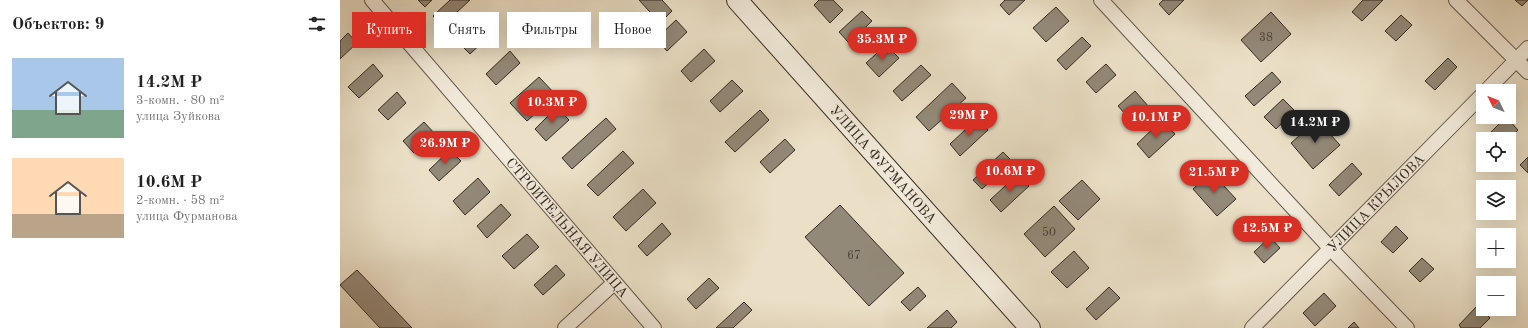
<!DOCTYPE html>
<html lang="ru">
<head>
<meta charset="utf-8">
<style>
	:root { --surface:#fff; --page:#f2f2f2; --text:#222; --muted:#767676; --accent:#d93025 }
	body { margin:0; font-family:"Old Standard TT",serif; background:var(--page); color:var(--text); height:100vh; display:flex; flex-direction:column; font-size:15px; white-space:nowrap }
	* { box-sizing:border-box; margin:0 }
	p { font-size:13px; color:var(--muted) }
	.icon { flex:none; width:22px; height:22px; fill:none; stroke:currentColor; stroke-width:2; stroke-linecap:round; stroke-linejoin:round }
	.map { position:relative; flex:1; overflow:hidden }
	.side { display:flex; flex-direction:column; background:var(--surface); width:340px }
	.side>* { flex:none }
	.top-card { position:absolute; left:12px; top:12px; width:380px; height:36px; display:flex; gap:8px }
	.needle { width:26px; rotate:313deg }
	.fabs { position:absolute; left:1136px; top:84px; display:grid; gap:8px }
	.fabs a { display:grid; place-items:center; width:40px; height:40px; border-radius:0px; background:var(--surface); box-shadow:0 4px 16px #0002; font-size:20px }
	.price { position:absolute; translate:-50% -34px; padding:0 9px; border-radius:14px; background:var(--accent); color:#fff; font-size:13px; line-height:26px; filter:drop-shadow(0 1px 2px #0008) }
	.price::after { content:''; position:absolute; left:50%; top:24px; width:12px; height:9px; margin-left:-6px; background:inherit; clip-path:polygon(0 0,100% 0,50% 100%) }
	.price.selected { background:#222; color:#fff }
	ul { padding:0; list-style:none }
	li { display:flex; align-items:center; gap:12px; height:100px; padding:0 12px }
	li span { display:grid; place-items:center; flex:none; width:112px; height:80px; border-radius:0px; color:#555 }
	li>.icon { margin-inline-start:auto }
	span .icon { width:48px; height:48px; fill:#fffc; stroke-width:1 }
	li b { font-size:17px }
	h2 { display:flex; justify-content:space-between; align-items:center; height:48px; padding:0 12px; font-size:17px }
	.tag { padding:0 14px; border-radius:0px; background:var(--surface); box-shadow:0 4px 16px #0002; font-size:14px; line-height:36px }
	.tag.selected { background:var(--accent); color:#fff }
	main { display:flex; flex:1; min-height:0 }
	.map>svg:first-child { display:block }
</style>
</head>
<body>
<main>
<section class="side">
<h2>Объектов: 9<svg class="icon" aria-label="filters" viewBox="0 0 24 24"><path d="M4 7h16M4 17h16"/><circle cx="9" cy="7" r="2"/><circle cx="15" cy="17" r="2"/></svg></h2>
<ul>
<li><span style="background:linear-gradient(#a9c7e8 65%,#7fa58c 0)"><svg class="icon" aria-label="home" viewBox="0 0 24 24"><path d="M3 11l9-7 9 7M6 9v11h12V9"/></svg></span><div><b>14.2M ₽</b><p>3-комн. · 80 m²</p><p>улица Зуйкова</p></div></li>
<li><span style="background:linear-gradient(#ffd9b3 70%,#b9a48a 0)"><svg class="icon" aria-label="home" viewBox="0 0 24 24"><path d="M3 11l9-7 9 7M6 9v11h12V9"/></svg></span><div><b>10.6M ₽</b><p>2-комн. · 58 m²</p><p>улица Фурманова</p></div></li>
</ul>
</section>
<div class="map">
<svg width="1188" height="328" viewBox="0 0 1188 328">
	<rect width="100%" height="100%" fill="#ebe0c7"/>
	<filter id="stains"><feTurbulence type="fractalNoise" baseFrequency=".005" numOctaves="4"/><feColorMatrix values="0 0 0 0 .2 0 0 0 0 .09 0 0 0 0 .02 0 0 0 .5 -.17"/></filter>
	<radialGradient id="worn" r=".72"><stop offset=".6" stop-color="#630" stop-opacity="0"/><stop offset="1" stop-color="#630" stop-opacity=".3"/></radialGradient>
	<g fill="#938978" stroke="#342b22">
		<path d="M78,0H92L85,7Z"/>
		<path d="M110,0H130L102,26L93,16Z"/>
		<path d="M299,0H322L332,11L320,23Z"/>
		<path d="M479,0H493L503,10L490,23L474,5Z"/>
		<path d="M665,0H685L669,15L660,5Z"/>
		<path d="M823,0H844L829,15L819,4Z"/>
		<path d="M1023,0H1043L1022,21L1012,12Z"/>
		<path d="M1175,0H1188L1182,6Z"/>
		<path d="M716,7L729,21L706,42L693,28Z"/>
		<path d="M522,11L532,21L509,43L499,32Z"/>
		<path d="M931,12L951,34L921,62L901,40Z"/>
		<path d="M1061,15L1072,25L1056,41L1045,31Z"/>
		<path d="M148,17L158,28L130,54L120,44Z"/>
		<path d="M336,20L347,32L327,51L316,39Z"/>
		<path d="M8,33L17,43L0,59V41Z"/>
		<path d="M742,37L751,46L726,70L717,60Z"/>
		<path d="M546,45L559,58L539,77L526,63Z"/>
		<path d="M364,49L375,61L351,82L341,71Z"/>
		<path d="M170,51L180,63L156,85L146,74Z"/>
		<path d="M1108,58L1117,67L1095,90L1085,81Z"/>
		<path d="M33,64L43,76L19,98L8,87Z"/>
		<path d="M766,64L776,75L756,93L746,82Z"/>
		<path d="M581,65L591,75L562,101L553,91Z"/>
		<path d="M932,72L941,82L914,106L905,96Z"/>
		<path d="M199,77L216,95L187,121L170,103Z"/>
		<path d="M392,80L403,91L380,112L370,101Z"/>
		<path d="M612,83L626,98L589,131L576,117Z"/>
		<path d="M795,91L809,107L793,123L778,106Z"/>
		<path d="M57,92L66,103L48,120L38,110Z"/>
		<path d="M943,99L955,111L936,129L924,117Z"/>
		<path d="M217,107L229,120L206,141L195,129Z"/>
		<path d="M420,110L429,120L395,152L385,142Z"/>
		<path d="M1166,117L1178,130L1169,139H1144Z"/>
		<path d="M266,118L276,129L232,169L222,158Z"/>
		<path d="M638,118L648,130L620,156L610,144Z"/>
		<path d="M822,120L835,134L809,158L797,144Z"/>
		<path d="M977,120L1000,145L973,169L951,143Z"/>
		<path d="M84,122L95,134L74,153L63,141Z"/>
		<path d="M445,139L455,150L430,173L420,162Z"/>
		<path d="M110,150L121,161L99,181L89,170Z"/>
		<path d="M283,151L294,163L258,196L247,185Z"/>
		<path d="M663,152L672,161L642,189L633,180Z"/>
		<path d="M1188,157V173L1180,165Z"/>
		<path d="M1012,163L1022,174L999,196L989,185Z"/>
		<path d="M871,172L896,199L877,216L853,189Z"/>
		<path d="M678,174L689,186L661,212L650,200Z"/>
		<path d="M138,178L150,192L125,215L113,201Z"/>
		<path d="M742,180L760,199L738,220L719,201Z"/>
		<path d="M303,189L316,203L286,231L273,217Z"/>
		<path d="M161,204L171,215L147,238L137,226Z"/>
		<path d="M500,205L564,273L529,306L465,237Z"/>
		<path d="M714,206L735,229L705,257L684,234Z"/>
		<path d="M322,223L331,234L307,256L298,246Z"/>
		<path d="M1056,226L1068,238L1053,253L1041,242Z"/>
		<path d="M187,234L199,247L174,269L162,256Z"/>
		<path d="M930,237L940,248L924,263L914,252Z"/>
		<path d="M734,251L749,268L727,288L711,272Z"/>
		<path d="M1082,258L1094,269L1080,282L1069,271Z"/>
		<path d="M216,265L225,275L203,295L194,285Z"/>
		<path d="M17,270L72,328H40L0,285Z"/>
		<path d="M369,278L379,288L356,309L347,299Z"/>
		<path d="M578,287L586,296L570,311L561,302Z"/>
		<path d="M769,287L780,298L756,320L746,309Z"/>
		<path d="M984,293L996,306L975,326L963,313Z"/>
		<path d="M404,302L412,310L393,328H376Z"/>
		<path d="M1138,305L1150,318L1140,328H1121L1119,325Z"/>
		<path d="M607,310L617,322L611,328H587Z"/>
		<path d="M1014,322L1019,328H1008Z"/>
	</g>
	<g fill="none" stroke-linecap="round" stroke-linejoin="round">
		<g stroke="#62584b" stroke-width="16">
			<g id="minor">
				<path id="s1" d="M32,0L314,328"/>
				<path d="M761,0L991,249L1067,328"/>
				<path d="M1116,0L1188,72"/>
				<path d="M1146,91L1188,48"/>
				<path d="M225,328L274,283"/>
				<path id="s2" d="M912,328L1143,94"/>
			</g>
		</g>
		<g stroke="#342b22" stroke-width="22">
			<g id="secondary">
				<path id="s3" d="M397,0L690,328"/>
			</g>
		</g>
		<use href="#minor" stroke="#f2ebdb" stroke-width="14"/>
		<use href="#secondary" stroke="#f2ebdb" stroke-width="20"/>
	</g>
	<g text-anchor="middle" stroke-width="4" stroke-linejoin="round" paint-order="stroke">
		<g font-size="12" fill="#4c4238">
			<text x="926" y="41">38</text>
			<text x="709" y="236">50</text>
			<text x="514" y="259">67</text>
		</g>
		<g font-size="14" fill="#342b22" stroke="#f2ebdb">
			<text dy="5" stroke="none"><textPath href="#s3" startOffset="220">УЛИЦА ФУРМАНОВА</textPath></text>
			<text dy="5" stroke="none"><textPath href="#s2" startOffset="176">УЛИЦА КРЫЛОВА</textPath></text>
			<text dy="5" stroke="none"><textPath href="#s1" startOffset="300">СТРОИТЕЛЬНАЯ УЛИЦА</textPath></text>
		</g>
	</g>
	<rect width="100%" height="100%" filter="url(#stains)"/>
	<rect width="100%" height="100%" fill="url(#worn)"/>
</svg>
<div class="fabs">
<a><svg class="needle" viewBox="-14 -14 28 28"><path d="M0-13l5 13h-10z" fill="#e53935"/><path d="M0 13l5-13h-10z" fill="#767676"/></svg></a>
<a><svg class="icon" aria-label="locate" viewBox="0 0 24 24"><circle cx="12" cy="12" r="6"/><path d="M12 2v4M12 18v4M2 12h4M18 12h4"/></svg></a>
<a><svg class="icon" aria-label="layers" viewBox="0 0 24 24"><path d="M12 4l9 5-9 5-9-5zM3 14l9 5 9-5"/></svg></a>
<a>+</a>
<a>−</a>
</div>
<b class="price" style="left:542px;top:61px">35.3M ₽</b>
<b class="price" style="left:212px;top:124px">10.3M ₽</b>
<b class="price" style="left:629px;top:137px">29M ₽</b>
<b class="price" style="left:816px;top:139px">10.1M ₽</b>
<b class="price selected" style="left:975px;top:144px">14.2M ₽</b>
<b class="price" style="left:105px;top:165px">26.9M ₽</b>
<b class="price" style="left:670px;top:193px">10.6M ₽</b>
<b class="price" style="left:874px;top:194px">21.5M ₽</b>
<b class="price" style="left:927px;top:250px">12.5M ₽</b>
<div class="top-card">
<a class="tag selected">Купить</a>
<a class="tag">Снять</a>
<a class="tag">Фильтры</a>
<a class="tag">Новое</a>
</div>
</div>
</main>
</body>
</html>
